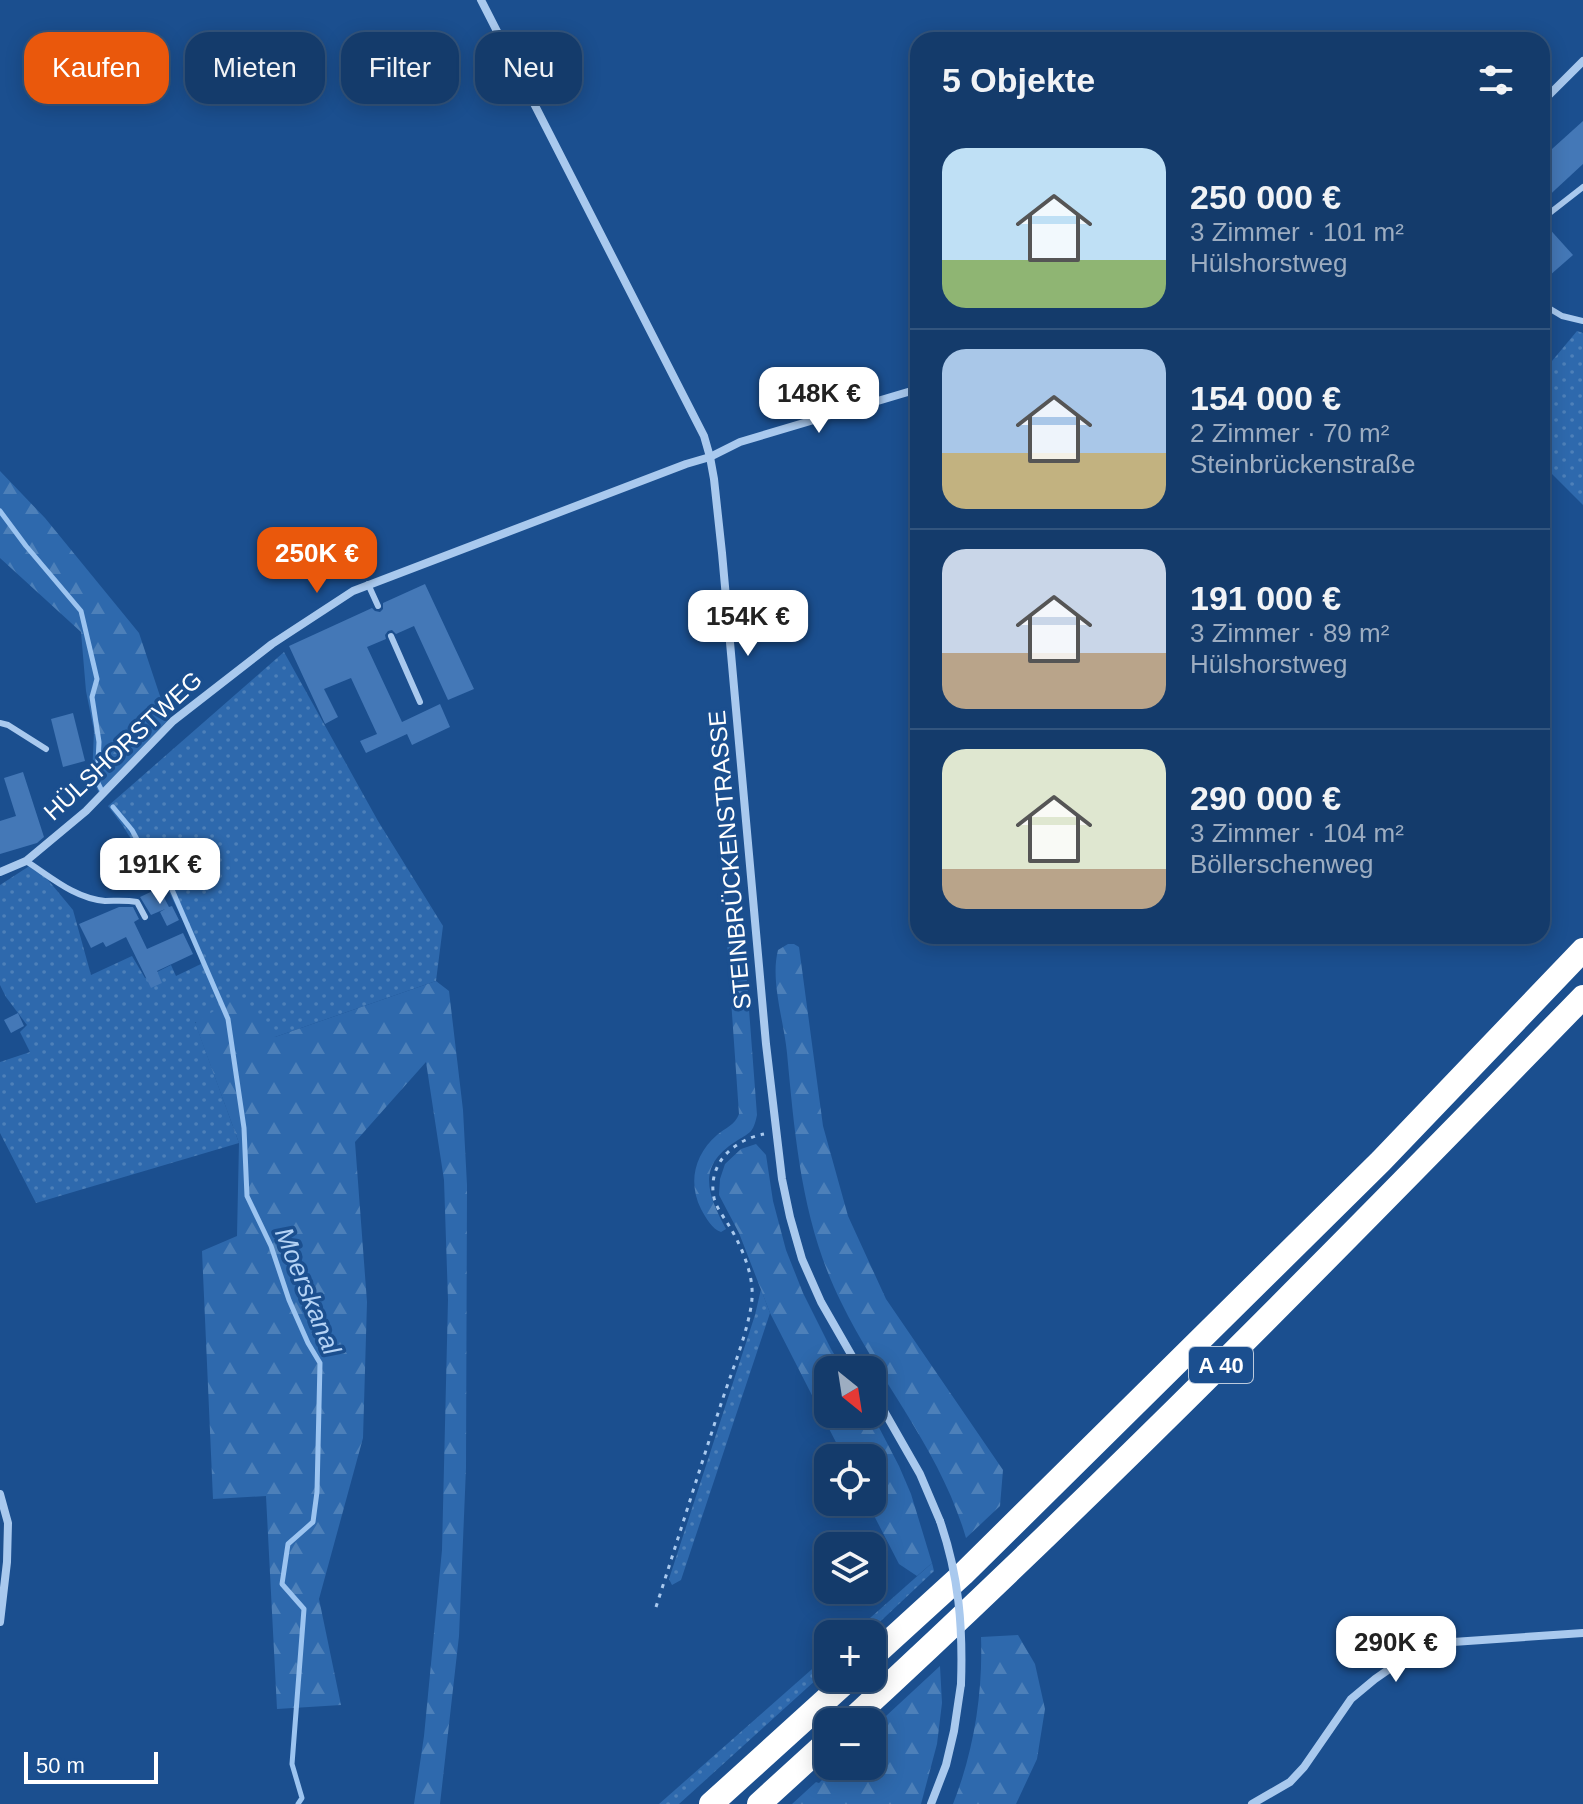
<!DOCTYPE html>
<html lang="de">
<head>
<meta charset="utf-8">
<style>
	:root { --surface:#143b6b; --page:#1d4271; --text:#f1f3f6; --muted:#9dadc1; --line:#33557e; --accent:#ea580c }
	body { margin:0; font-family:Helvetica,sans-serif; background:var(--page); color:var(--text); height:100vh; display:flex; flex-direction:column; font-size:30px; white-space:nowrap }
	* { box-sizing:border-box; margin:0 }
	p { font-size:26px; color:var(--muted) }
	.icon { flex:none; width:44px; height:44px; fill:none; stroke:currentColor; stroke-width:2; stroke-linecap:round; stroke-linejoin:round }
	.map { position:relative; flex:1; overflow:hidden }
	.drawer { position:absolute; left:910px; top:32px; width:640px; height:912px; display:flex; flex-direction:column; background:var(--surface); border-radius:24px; box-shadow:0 4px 20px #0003,0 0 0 2px var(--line) }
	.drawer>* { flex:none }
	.banner { position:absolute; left:24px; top:32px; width:760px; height:72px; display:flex; gap:16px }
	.needle { width:52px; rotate:150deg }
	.buttons { position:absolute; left:814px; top:1356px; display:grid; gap:16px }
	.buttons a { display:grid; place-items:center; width:72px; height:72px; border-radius:16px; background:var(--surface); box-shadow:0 4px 20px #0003,0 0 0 2px var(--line); font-size:40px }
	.scale { position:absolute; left:24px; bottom:20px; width:134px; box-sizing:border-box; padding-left:8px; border:4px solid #fff; border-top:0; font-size:22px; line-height:28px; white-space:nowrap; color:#fff; -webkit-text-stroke:6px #1b4f8f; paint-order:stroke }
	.price { position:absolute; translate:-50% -68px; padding:0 18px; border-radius:16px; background:#fff; color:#222; font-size:26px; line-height:52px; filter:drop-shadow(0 2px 4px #0008) }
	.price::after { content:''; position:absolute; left:50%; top:48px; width:24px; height:18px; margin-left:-12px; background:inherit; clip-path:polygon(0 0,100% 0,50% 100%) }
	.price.selected { background:var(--accent); color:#fff }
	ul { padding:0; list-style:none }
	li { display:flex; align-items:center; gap:24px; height:200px; padding:0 32px }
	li+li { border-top:2px solid var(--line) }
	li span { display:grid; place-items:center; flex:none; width:224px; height:160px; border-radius:24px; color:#555 }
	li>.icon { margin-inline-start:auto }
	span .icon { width:96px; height:96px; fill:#fffc; stroke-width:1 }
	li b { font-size:34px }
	h2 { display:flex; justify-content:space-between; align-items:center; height:96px; padding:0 32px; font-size:34px }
	.chip { padding:0 28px; border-radius:24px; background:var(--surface); box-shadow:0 4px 20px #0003,0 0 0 2px var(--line); font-size:28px; line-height:72px }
	.chip.selected { background:var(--accent); color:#fff }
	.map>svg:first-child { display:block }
</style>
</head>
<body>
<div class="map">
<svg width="1583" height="1804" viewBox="0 0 1583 1804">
	<defs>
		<pattern id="grass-dots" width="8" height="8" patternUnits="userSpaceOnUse" patternTransform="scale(2)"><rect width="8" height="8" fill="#2e69ad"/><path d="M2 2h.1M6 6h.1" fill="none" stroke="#4d80b9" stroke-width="1.8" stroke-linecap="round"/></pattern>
		<pattern id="forest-firs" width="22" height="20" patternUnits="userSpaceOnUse" patternTransform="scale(2)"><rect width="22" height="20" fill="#2e69ad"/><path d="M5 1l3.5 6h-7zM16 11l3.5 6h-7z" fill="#4d80b9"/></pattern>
	</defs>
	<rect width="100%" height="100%" fill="#1b4f8f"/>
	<g fill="url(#grass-dots)">
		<path d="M1577,331L1583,333V505L1542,464V373Z"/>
		<path d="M284,652L378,821L443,926L436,981L275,1037L195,1022L239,1143L36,1203L0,1133V1062L30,1052L20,1032L27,1025L6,997L0,985V885L34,863L73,910L91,975L132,956L145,978L171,965L176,976L201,964L198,952L160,873L143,859L123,826L108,806Z"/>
		<path d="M761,1289L770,1313L681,1580L672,1585L669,1579L755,1315Z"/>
		<path d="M932,1563L934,1571L867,1634H852Z"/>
		<path d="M828,1655V1669L679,1804H659Z"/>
	</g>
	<g fill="url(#forest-firs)">
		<path d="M0,471L45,518L139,633L168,720L99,793L92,778L94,731L86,691L81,632L0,558Z"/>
		<path d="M737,916L743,930L757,1115C753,1134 750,1132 735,1142C696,1167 708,1195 726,1229L721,1232C712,1229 706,1218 701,1209C688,1183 694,1155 717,1135C725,1128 735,1125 739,1114L726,928Z"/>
		<path d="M788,944H794L799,947L823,1126L848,1216L886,1299L1003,1470L1000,1506L966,1538C941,1451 880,1382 841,1302C802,1224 795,1138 787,1053C784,1021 770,981 778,950Z"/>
		<path d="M436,981L449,991L463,1110L467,1185L466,1468L459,1636L440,1804H414L424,1736L442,1550L448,1300L444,1180L426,1062L355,1142L367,1302L363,1438L319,1599L341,1705L277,1709L266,1496L213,1499L202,1251L237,1236L239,1143L195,1023L239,995L275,1037Z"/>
		<path d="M756,1144L766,1155L773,1201L786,1250L803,1293L831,1349L844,1370H828V1414H872L899,1466L911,1494L932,1563L917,1576L899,1564L867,1502H872V1458H844L770,1313L739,1233L719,1195L720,1179L725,1164L741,1149Z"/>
		<path d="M1018,1635L1035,1664L1045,1709L1037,1759L1016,1804H953C974,1751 983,1693 981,1637Z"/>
		<path d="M940,1666L942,1703L937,1744L921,1804H792L816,1782L819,1783L836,1766H872V1729Z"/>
	</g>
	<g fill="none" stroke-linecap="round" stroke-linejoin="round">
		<g stroke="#9cc4f0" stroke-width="5">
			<path d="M0,511L26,546L81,611L97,679L92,697L99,742L97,781L101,789"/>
			<path d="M113,807L132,830L148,860L164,871L228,1019L244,1128L247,1196L271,1246L289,1300L308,1343L320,1363L317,1492L313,1522L288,1544L282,1584L304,1609L292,1764L302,1798L298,1804"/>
		</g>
	</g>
	<g fill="#4478b7">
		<path d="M1583,121V164L1542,202V158Z"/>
		<path d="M1545,224L1573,255L1549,276L1542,268V225Z"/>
		<path d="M425,584L474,689L448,700L414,626L396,634L392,630L388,631L385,635L386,639L367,647L402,722L440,704L450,727L412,745L407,734L366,753L360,741L377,734L351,678L324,689L338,717L325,724L289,646L372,608L375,611L380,612L383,609V603Z"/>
		<path d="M73,713L85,761L63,767L51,719Z"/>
		<path d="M23,772L44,837L37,843L0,854V821L16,816L4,778Z"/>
		<path d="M159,888L169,907L172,906L179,920L167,926L160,912L165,909L151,915L140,897Z"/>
		<path d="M119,907H133L139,919L134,922L147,949L183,933L193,954L157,971L162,983L151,988L126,937L106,947L103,942L91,948L79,924Z"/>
		<path d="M18,1013L24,1026L11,1033L4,1020Z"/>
	</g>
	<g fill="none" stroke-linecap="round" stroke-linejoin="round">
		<path stroke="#a9c9ee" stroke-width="3" stroke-dasharray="4 6" stroke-linecap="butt" d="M656,1607C678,1539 699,1471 721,1404C731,1373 749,1330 752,1299C754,1274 741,1245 728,1224C723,1216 716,1207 714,1198C707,1164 733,1140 764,1134"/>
		<g stroke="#a9c9ee" stroke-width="6">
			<path d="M1542,219L1583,187"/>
			<path d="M1542,304L1562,316L1583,321"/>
			<path d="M368,584L378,606"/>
			<path d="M391,636L420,702"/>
			<path d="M0,723L8,725L46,749"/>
			<path d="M26,861C51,877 74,898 105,901C116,901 126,900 137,902L145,917"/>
		</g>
		<g stroke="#a9c9ee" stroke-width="8">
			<path d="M481,0L704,436L710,457L714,479L722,553L766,1044L782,1179L790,1217L802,1259L821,1302L860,1370"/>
			<path d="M1542,102L1583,61"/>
			<path d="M0,872L26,861L86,811L173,721L272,644L353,591L686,464L710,457L740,442L918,389"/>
			<path d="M872,1390L920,1474L940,1521"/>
			<path d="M0,1494L8,1523L7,1562L0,1622"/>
			<path d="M931,1804L946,1765L954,1731L961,1684"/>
			<path d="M1252,1804L1290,1782L1304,1767L1351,1699L1375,1679L1398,1663L1453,1642L1583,1633"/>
		</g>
		<g stroke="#fff" stroke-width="24">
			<path d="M872,1657L963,1574L1381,1161L1583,950"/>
			<path d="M849,1722C1102,1489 1343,1244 1583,997"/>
			<path d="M711,1804L850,1678"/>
			<path d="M759,1804L828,1741"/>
		</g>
		<path stroke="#a9c9ee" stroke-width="8" d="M940,1521C959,1576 963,1626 961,1684"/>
	</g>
	<g text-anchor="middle" stroke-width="7" stroke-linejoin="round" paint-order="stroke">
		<rect fill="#1b4f8f" stroke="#bbcadd" stroke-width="2" x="1189" y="1347" width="64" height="36" rx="6"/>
		<g font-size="22" font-weight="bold" fill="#fff">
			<text x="1221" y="1373">A 40</text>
		</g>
		<g font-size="24" fill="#fff" stroke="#1b4f8f">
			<text transform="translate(123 746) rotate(-43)" y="8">HÜLSHORSTWEG</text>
			<text transform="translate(730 860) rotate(-95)" y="8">STEINBRÜCKENSTRASSE</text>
		</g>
		<g font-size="26" font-style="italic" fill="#b5d3f5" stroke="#1b4f8f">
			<text transform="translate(308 1291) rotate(68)" y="9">Moerskanal</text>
		</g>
	</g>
</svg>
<div class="buttons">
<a><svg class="needle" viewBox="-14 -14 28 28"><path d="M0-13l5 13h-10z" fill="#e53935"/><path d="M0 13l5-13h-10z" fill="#9dadc1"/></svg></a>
<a><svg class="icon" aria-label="locate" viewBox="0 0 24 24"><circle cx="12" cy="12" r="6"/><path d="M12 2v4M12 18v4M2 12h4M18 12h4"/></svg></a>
<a><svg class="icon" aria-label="layers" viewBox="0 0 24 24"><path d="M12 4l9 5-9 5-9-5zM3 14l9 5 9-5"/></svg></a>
<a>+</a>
<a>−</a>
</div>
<div class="scale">50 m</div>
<b class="price" style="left:819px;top:435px">148K €</b>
<b class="price selected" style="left:317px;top:595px">250K €</b>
<b class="price" style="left:748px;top:658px">154K €</b>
<b class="price" style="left:160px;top:906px">191K €</b>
<b class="price" style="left:1396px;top:1684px">290K €</b>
<div class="banner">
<a class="chip selected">Kaufen</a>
<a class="chip">Mieten</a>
<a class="chip">Filter</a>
<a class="chip">Neu</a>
</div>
<section class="drawer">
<h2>5 Objekte<svg class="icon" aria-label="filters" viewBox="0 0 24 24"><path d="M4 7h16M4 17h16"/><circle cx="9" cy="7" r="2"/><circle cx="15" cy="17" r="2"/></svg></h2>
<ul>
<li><span style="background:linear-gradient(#bfe0f5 70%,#8fb573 0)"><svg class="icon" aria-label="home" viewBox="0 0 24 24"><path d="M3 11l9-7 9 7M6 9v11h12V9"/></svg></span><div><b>250 000 €</b><p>3 Zimmer · 101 m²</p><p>Hülshorstweg</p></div></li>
<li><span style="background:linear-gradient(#a9c7e8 65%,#c2b280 0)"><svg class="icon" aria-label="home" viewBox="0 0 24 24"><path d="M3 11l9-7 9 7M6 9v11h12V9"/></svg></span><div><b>154 000 €</b><p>2 Zimmer · 70 m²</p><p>Steinbrückenstraße</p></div></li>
<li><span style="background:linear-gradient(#c9d6e8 65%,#b9a48a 0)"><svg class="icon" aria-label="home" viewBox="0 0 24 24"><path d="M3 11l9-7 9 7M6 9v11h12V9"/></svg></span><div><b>191 000 €</b><p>3 Zimmer · 89 m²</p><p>Hülshorstweg</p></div></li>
<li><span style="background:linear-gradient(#dfe7d0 75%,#b9a48a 0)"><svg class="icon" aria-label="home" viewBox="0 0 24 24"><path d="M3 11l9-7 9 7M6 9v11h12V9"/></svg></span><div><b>290 000 €</b><p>3 Zimmer · 104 m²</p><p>Böllerschenweg</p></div></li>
</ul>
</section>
</div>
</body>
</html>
